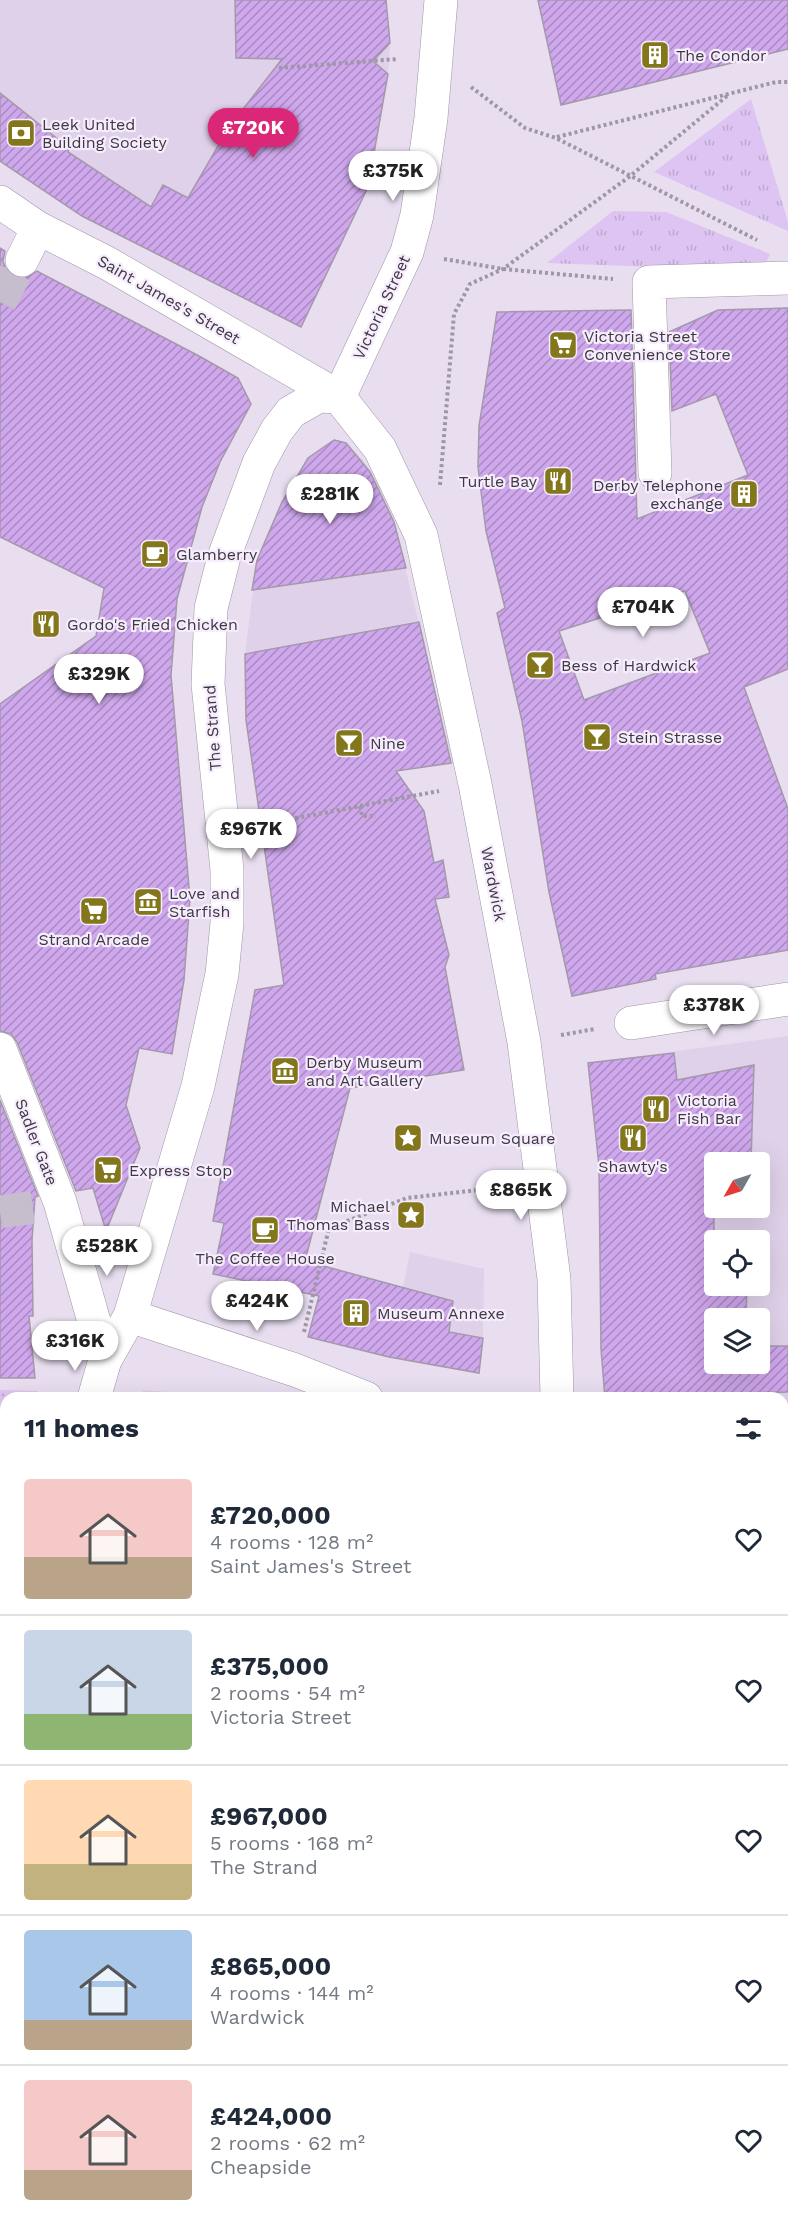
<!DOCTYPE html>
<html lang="en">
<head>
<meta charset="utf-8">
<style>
	:root { --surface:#fff; --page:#f6f6f7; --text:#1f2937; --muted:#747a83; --line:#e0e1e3; --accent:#db2777 }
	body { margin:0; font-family:"Work Sans",sans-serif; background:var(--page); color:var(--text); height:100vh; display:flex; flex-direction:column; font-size:22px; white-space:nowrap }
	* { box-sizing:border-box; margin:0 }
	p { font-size:20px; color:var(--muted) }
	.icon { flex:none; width:33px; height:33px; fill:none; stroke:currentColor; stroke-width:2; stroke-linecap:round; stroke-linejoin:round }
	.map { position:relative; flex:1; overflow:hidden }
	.details { position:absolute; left:0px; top:1392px; width:789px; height:834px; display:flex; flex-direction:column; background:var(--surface); border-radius:18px 18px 0 0; box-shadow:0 6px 24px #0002 }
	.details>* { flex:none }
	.needle { width:39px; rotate:231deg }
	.fabs { position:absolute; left:704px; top:1152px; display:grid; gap:12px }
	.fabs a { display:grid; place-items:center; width:66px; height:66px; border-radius:6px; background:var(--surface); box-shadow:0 6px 24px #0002; font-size:30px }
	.price { position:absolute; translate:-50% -51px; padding:0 14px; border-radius:21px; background:#fff; color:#222; font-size:20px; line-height:39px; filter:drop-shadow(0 2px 3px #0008) }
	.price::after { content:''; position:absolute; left:50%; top:36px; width:18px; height:14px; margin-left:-9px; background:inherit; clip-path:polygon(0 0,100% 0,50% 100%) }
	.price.on { background:var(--accent); color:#fff }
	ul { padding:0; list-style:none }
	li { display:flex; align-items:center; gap:18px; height:150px; padding:0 24px }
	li+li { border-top:2px solid var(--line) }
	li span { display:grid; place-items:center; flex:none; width:168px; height:120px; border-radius:6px; color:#555 }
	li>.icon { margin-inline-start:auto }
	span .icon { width:72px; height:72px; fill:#fffc; stroke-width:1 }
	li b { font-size:26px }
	h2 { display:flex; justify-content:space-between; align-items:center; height:72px; padding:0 24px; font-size:26px }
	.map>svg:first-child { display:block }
</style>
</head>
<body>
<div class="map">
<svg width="788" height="2226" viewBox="0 0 788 2226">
	<defs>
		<pattern id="grass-tufts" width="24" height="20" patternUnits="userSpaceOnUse" patternTransform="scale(1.5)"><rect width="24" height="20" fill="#dec4f2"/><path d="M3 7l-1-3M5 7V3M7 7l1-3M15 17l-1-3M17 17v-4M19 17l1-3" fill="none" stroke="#bfa9d1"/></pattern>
		<pattern id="park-dots" width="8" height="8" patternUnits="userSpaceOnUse" patternTransform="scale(1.5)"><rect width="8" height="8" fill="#dec4f2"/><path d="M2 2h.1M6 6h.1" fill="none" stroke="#bfa9d1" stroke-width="1.8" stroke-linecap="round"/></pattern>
		<pattern id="building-hatch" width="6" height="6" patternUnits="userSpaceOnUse" patternTransform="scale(1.5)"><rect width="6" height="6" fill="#cfa7ec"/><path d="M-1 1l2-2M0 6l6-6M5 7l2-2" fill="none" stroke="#a989c1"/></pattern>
	</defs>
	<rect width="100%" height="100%" fill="#e8def0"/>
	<g fill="#dfd1e9" fill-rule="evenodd">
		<path d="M0,0H386L390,43L388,74L366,191L301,327L82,216L0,160Z"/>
		<path d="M334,440L346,443L363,460L381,489L394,522L453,763L256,791L246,720L245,654L257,560L282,502L308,458Z"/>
		<path d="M788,1036V1500H783V1398H605L599,1166L588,1063ZM714,1162H759V1208H714ZM714,1240H759V1286H714ZM714,1318H759V1364H714Z"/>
		<path d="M410,1252L484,1269L483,1338L479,1373L389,1357Z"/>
		<path d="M143,1390L179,1393L194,1398H141Z"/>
		<path d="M783,1579H788V2168L783,2157Z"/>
		<path d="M395,2220H727L730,2226H400Z"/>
	</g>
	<g fill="url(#grass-tufts)">
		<path d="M751,99L788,222V231L654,172Z"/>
		<path d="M613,211L666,212L770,254L762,271L547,263Z"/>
		<path d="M6,1715V1773L0,1786V1722Z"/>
	</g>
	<path fill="url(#park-dots)" d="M0,1390L38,1391V1398H6V1520L3,1526L0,1525Z"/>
	<g fill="url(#building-hatch)" stroke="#a399aa" stroke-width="1.5" fill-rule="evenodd">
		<path d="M235,0H386L390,43L373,61L388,74L368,187L301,327L82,216L0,161V93L69,148L68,152L151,207L163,185L188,198L229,127L282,59L236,58Z"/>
		<path d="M538,0H788V49L561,105Z"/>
		<path d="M0,248L5,251L3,261L6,270L13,276L24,279L37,271L199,356L238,378L251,404L220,462L202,507L177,599L171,675L190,899L184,980L172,1054L139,1048L126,1105L140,1148L106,1231L93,1188L76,1191L17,1042L11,1034L0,1031V704L96,636L104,588L0,537Z"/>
		<path d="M788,308V669L744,687L788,809V950L655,974L656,979L572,996L549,892L522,721L497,613L505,608L486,531L478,467L479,426L497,312L631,310L637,519L748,475L716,394L672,411L669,332L718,310ZM685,591L710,653L584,700L559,631Z"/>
		<path d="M334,440L346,443L370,472L394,522L406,568L252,590L257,560L282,502L308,458Z"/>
		<path d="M419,622L451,763L396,771L424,811L434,863L443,860L449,897L435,899L449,955L445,967L464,1070L350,1088L305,1261L453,1301L449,1332L483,1338L479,1373L389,1357L308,1337L319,1296L213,1274L224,1223L213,1221L255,990L284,985L246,720L245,654Z"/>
		<path d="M674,1053L677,1080L754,1065L751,1162H714V1286H747L746,1318H714V1364H759V1346H788V1392L688,1394L687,1398H605L601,1349L599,1166L588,1063Z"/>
		<path d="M0,1100L38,1196L35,1197L32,1240L33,1316H29L35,1378H0Z"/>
	</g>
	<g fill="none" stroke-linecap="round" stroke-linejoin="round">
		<g stroke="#c6bdcd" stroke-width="33" stroke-dasharray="33 16" stroke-linecap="butt">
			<path d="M0,302L22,260"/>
			<path d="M0,1212L36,1207"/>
		</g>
		<g stroke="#9e95a5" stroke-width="34">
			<g id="minor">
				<path d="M0,202L38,228L107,263L339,397L380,449L421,535L475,784L524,1042L554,1279L557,1398"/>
				<path d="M22,260L38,228"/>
				<path d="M339,397L407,252L417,215L431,118L441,0"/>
				<path d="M655,473L649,282L788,278"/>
				<path d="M631,1023L788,999"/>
				<path d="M0,1049L60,1202L105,1360"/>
				<path d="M130,1316L295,1370L366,1398"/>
				<path d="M94,1398L105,1360L130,1316L198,1086L222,974L227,923V870L208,684L211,608L224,557L259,463L277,430L291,412L319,396L339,397"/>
				<path d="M783,1540H788"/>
				<path d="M0,1625L6,1616"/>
				<path d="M0,1800L6,1785"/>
				<path d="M762,2220L764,2226"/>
			</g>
		</g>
		<g stroke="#9e97a4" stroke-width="4" stroke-dasharray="3 3" stroke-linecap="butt">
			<path d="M279,68L398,59"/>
			<path d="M471,87L525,128L556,138L757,240"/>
			<path d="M557,137L776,82H788"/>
			<path d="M444,259L503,269L613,279"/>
			<path d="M440,485L454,314L470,284L503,269L629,177L727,96"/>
			<path d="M360,806L362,816H376"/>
			<path d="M260,825L439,791"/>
			<path d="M561,1035L595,1029"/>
			<path d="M304,1332L329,1228L407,1198L505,1187"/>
		</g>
		<use href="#minor" stroke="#fff" stroke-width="33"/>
	</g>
	<defs>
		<g id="building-square" transform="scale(1.5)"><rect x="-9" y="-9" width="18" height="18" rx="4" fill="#84771b" stroke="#f6ecfd"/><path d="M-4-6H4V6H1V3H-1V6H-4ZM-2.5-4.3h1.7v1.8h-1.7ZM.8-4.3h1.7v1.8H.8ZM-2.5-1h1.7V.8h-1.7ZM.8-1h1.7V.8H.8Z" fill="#fff"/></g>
		<g id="bank-square" transform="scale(1.5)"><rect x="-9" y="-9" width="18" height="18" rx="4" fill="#84771b" stroke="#f6ecfd"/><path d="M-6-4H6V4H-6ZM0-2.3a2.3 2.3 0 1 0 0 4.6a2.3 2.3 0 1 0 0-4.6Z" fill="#fff"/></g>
		<g id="supermarket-square" transform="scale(1.5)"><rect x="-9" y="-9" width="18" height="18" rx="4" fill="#84771b" stroke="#f6ecfd"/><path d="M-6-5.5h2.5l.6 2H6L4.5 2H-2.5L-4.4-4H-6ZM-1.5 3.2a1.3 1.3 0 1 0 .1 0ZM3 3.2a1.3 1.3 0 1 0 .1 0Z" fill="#fff"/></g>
		<g id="restaurant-square" transform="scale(1.5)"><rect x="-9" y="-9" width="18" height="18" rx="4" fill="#84771b" stroke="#f6ecfd"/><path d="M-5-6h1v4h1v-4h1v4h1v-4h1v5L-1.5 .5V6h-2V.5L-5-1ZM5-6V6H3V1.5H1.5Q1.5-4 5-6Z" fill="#fff"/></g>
		<g id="cafe-square" transform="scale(1.5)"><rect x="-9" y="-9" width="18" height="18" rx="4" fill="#84771b" stroke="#f6ecfd"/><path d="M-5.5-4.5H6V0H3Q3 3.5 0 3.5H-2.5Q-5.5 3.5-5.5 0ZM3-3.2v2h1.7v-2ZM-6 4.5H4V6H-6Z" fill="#fff"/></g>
		<g id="bar-square" transform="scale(1.5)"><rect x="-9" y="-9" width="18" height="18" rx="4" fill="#84771b" stroke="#f6ecfd"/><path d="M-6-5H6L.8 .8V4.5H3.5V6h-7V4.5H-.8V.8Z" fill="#fff"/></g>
		<g id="museum-square" transform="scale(1.5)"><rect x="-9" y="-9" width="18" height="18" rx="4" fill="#84771b" stroke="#f6ecfd"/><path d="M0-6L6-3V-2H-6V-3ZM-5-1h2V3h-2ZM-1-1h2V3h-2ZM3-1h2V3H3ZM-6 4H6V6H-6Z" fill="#fff"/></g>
		<g id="sight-square" transform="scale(1.5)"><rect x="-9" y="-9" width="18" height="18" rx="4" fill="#84771b" stroke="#f6ecfd"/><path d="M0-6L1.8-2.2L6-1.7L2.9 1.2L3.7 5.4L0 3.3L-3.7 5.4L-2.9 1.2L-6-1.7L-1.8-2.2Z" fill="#fff"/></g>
	</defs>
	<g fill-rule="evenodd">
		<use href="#building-square" x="655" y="55"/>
		<use href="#bank-square" x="21" y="133"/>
		<use href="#supermarket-square" x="563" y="345"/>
		<use href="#restaurant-square" x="558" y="481"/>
		<use href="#building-square" x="744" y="494"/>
		<use href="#cafe-square" x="155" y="554"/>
		<use href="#restaurant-square" x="46" y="624"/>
		<use href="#bar-square" x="540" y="665"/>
		<use href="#bar-square" x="597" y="737"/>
		<use href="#bar-square" x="349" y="743"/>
		<use href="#museum-square" x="148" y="902"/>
		<use href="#supermarket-square" x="94" y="911"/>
		<use href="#museum-square" x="285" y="1071"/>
		<use href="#restaurant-square" x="656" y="1109"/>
		<use href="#sight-square" x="408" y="1138"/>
		<use href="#restaurant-square" x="633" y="1138"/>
		<use href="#supermarket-square" x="108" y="1170"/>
		<use href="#sight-square" x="411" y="1215"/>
		<use href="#cafe-square" x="265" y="1230"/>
		<use href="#building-square" x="356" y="1313"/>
	</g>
	<g text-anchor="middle" stroke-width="4.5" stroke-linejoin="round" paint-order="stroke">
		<g font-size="16" fill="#3d3940" stroke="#f6ecfd" text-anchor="start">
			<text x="676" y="61">The Condor</text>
			<text x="42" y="130">Leek United<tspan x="42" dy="18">Building Society</tspan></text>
			<text x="584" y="342">Victoria Street<tspan x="584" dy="18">Convenience Store</tspan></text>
			<text x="537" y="487" text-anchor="end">Turtle Bay</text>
			<text x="723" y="491" text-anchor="end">Derby Telephone<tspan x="723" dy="18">exchange</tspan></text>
			<text x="176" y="560">Glamberry</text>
			<text x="67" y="630">Gordo's Fried Chicken</text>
			<text x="561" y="671">Bess of Hardwick</text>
			<text x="618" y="743">Stein Strasse</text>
			<text x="370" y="749">Nine</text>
			<text x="169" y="899">Love and<tspan x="169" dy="18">Starfish</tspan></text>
			<text x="94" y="945" text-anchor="middle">Strand Arcade</text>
			<text x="306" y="1068">Derby Museum<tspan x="306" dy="18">and Art Gallery</tspan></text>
			<text x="677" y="1106">Victoria<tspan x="677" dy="18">Fish Bar</tspan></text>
			<text x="429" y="1144">Museum Square</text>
			<text x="633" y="1172" text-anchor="middle">Shawty's</text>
			<text x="129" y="1176">Express Stop</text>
			<text x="390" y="1212" text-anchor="end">Michael<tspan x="390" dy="18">Thomas Bass</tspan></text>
			<text x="265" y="1264" text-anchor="middle">The Coffee House</text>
			<text x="377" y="1319">Museum Annexe</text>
		</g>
		<g font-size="16" fill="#3d3940" stroke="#f6ecfd">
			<text transform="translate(169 299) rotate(30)" y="6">Saint James's Street</text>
			<text transform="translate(381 307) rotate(-65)" y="6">Victoria Street</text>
			<text transform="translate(212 728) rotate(-94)" y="6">The Strand</text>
			<text transform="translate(494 884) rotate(79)" y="6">Wardwick</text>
			<text transform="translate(37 1142) rotate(69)" y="6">Sadler Gate</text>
		</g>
	</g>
</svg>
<div class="fabs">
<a><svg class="needle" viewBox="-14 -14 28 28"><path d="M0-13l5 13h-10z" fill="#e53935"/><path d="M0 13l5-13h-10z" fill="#747a83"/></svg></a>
<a><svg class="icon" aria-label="locate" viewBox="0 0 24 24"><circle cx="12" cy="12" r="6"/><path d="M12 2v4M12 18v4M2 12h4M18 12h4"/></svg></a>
<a><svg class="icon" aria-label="layers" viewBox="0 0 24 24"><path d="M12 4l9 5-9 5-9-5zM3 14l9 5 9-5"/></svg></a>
</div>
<b class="price on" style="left:253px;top:159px">£720K</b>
<b class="price" style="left:393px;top:202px">£375K</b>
<b class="price" style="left:330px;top:525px">£281K</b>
<b class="price" style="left:643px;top:638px">£704K</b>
<b class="price" style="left:99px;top:705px">£329K</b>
<b class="price" style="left:251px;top:860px">£967K</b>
<b class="price" style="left:714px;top:1036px">£378K</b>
<b class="price" style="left:521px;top:1221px">£865K</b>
<b class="price" style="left:107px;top:1277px">£528K</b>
<b class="price" style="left:257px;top:1332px">£424K</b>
<b class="price" style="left:75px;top:1372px">£316K</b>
<section class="details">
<h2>11 homes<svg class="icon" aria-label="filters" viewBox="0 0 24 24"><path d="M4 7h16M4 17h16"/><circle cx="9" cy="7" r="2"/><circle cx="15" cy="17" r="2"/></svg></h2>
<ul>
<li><span style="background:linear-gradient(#f6c9c9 65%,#b9a48a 0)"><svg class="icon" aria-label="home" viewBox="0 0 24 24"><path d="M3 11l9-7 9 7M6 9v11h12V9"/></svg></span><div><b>£720,000</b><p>4 rooms · 128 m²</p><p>Saint James's Street</p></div><svg class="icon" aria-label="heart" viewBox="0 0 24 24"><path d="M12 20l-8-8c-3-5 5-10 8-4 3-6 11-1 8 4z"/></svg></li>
<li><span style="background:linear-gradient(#c9d6e8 70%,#8fb573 0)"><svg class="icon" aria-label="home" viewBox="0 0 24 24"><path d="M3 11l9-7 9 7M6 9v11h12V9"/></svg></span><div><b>£375,000</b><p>2 rooms · 54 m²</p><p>Victoria Street</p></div><svg class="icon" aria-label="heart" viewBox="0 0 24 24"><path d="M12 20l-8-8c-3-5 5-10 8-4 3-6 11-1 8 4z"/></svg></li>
<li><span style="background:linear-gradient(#ffd9b3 70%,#c2b280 0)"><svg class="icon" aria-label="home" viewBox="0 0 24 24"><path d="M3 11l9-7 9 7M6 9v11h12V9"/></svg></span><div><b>£967,000</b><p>5 rooms · 168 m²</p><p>The Strand</p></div><svg class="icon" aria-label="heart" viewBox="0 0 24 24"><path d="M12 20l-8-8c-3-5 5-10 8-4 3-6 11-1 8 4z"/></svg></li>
<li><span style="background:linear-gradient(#a9c7e8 75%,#b9a48a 0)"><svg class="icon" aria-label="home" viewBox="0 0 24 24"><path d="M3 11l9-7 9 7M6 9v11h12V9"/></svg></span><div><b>£865,000</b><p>4 rooms · 144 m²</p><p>Wardwick</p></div><svg class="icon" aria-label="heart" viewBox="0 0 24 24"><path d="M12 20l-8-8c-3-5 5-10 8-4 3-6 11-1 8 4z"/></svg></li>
<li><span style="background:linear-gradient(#f6c9c9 75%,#b9a48a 0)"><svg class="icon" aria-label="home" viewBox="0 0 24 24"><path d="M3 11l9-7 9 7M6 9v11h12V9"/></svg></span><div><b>£424,000</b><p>2 rooms · 62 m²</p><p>Cheapside</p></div><svg class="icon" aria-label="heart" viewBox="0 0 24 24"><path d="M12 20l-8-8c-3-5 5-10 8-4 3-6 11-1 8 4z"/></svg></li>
</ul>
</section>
</div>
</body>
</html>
